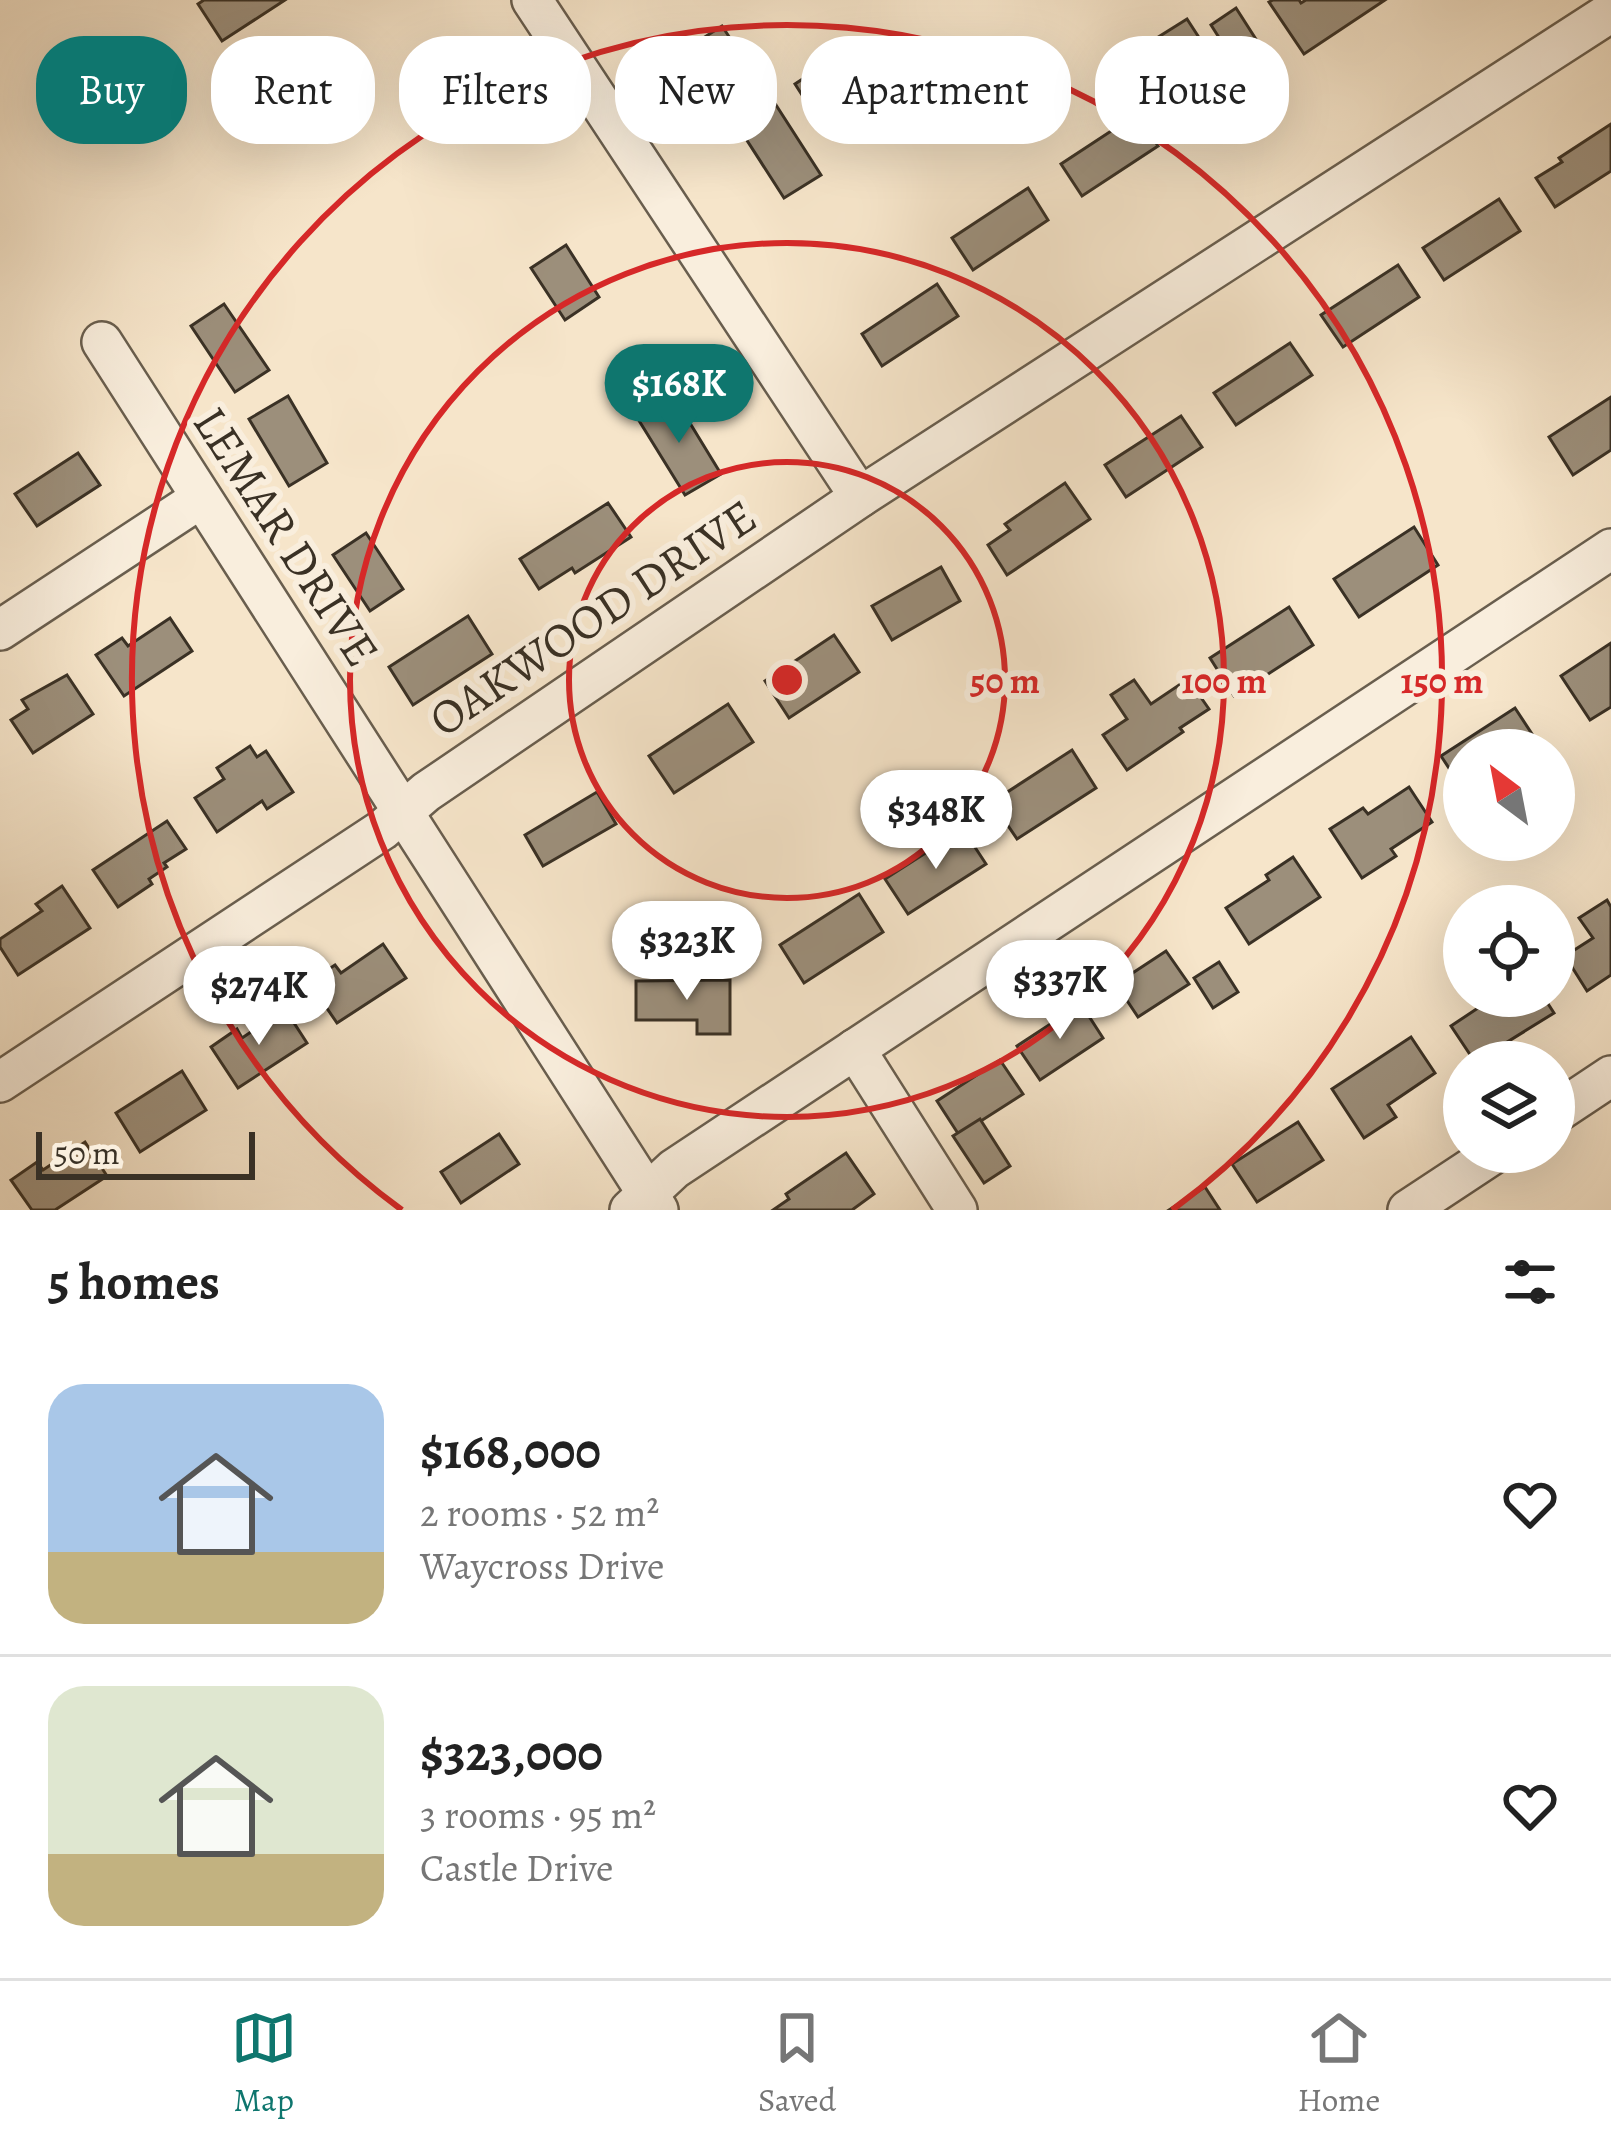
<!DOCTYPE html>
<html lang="en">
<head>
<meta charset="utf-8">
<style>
	:root { --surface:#fff; --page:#f2f2f2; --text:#222; --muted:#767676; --line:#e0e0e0; --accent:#0f766e }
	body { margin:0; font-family:Alegreya,serif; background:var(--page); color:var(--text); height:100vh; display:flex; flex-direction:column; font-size:45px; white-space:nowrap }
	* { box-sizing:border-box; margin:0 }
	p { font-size:39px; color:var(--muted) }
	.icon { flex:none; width:66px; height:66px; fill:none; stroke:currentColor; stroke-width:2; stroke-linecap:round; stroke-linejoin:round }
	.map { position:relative; height:1210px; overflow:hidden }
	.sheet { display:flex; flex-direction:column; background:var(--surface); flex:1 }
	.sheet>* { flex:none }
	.guide { position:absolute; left:36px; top:36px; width:1539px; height:108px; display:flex; gap:24px }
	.needle { width:78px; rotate:328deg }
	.fabs { position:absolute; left:1443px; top:729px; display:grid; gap:24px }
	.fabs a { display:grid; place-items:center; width:132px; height:132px; border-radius:50%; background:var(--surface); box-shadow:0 12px 48px #0002; font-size:60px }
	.scale { position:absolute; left:36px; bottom:30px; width:219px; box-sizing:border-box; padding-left:12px; border:6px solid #3a3125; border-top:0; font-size:33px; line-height:42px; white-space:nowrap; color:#3a3125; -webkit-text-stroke:9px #f9eedd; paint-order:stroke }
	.price { position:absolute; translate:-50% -102px; padding:0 27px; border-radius:42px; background:#fff; color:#222; font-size:39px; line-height:78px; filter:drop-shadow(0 3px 6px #0008) }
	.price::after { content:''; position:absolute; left:50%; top:72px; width:36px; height:27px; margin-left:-18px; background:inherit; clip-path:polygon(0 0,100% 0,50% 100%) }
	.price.selected { background:var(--accent); color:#fff }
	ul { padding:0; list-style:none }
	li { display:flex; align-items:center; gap:36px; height:300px; padding:0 48px }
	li+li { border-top:3px solid var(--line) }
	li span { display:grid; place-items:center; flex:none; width:336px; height:240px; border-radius:36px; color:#555 }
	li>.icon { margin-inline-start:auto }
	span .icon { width:144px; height:144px; fill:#fffc; stroke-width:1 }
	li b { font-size:51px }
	h2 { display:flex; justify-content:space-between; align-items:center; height:144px; padding:0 48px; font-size:51px }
	.chip { padding:0 42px; border-radius:48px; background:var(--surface); box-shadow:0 12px 48px #0002; font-size:42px; line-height:108px }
	.chip.selected { background:var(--accent); color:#fff }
	.dock { display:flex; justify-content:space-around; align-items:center; height:168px; border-top:3px solid var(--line); background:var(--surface); font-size:33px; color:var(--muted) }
	.dock a { display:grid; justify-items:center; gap:6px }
	.dock .selected { color:var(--accent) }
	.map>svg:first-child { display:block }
</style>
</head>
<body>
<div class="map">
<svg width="1611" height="1210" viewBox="0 0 1611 1210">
	<rect width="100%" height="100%" fill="#f6e5ca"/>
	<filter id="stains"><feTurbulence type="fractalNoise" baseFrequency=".00167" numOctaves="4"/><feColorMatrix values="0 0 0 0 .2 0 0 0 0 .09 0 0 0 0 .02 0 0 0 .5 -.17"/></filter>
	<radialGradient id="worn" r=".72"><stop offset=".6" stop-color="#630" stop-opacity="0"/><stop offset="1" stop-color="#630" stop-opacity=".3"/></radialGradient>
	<g fill="#9c8f7b" stroke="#3a3125" stroke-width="3">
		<path d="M204,0H285L222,41L198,4Z"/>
		<path d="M1273,0H1299L1301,3L1306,0H1385L1304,54L1269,2Z"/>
		<path d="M1236,8L1277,72L1195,125L1167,82L1176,76L1152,41L1187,19L1211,56L1225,47L1211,25Z"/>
		<path d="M722,26L757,79L721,103L686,49Z"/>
		<path d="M836,57L860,93L818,120L795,84Z"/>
		<path d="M273,64L291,91L266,108L248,81Z"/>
		<path d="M776,105L821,175L784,198L739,128Z"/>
		<path d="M1137,114L1158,146L1082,196L1061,164Z"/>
		<path d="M1611,124V171L1555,207L1536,178L1562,162L1559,158Z"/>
		<path d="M1028,188L1048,220L973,270L952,238Z"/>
		<path d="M1499,199L1520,231L1444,280L1423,248Z"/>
		<path d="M566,245L599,297L565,320L531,268Z"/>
		<path d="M1398,265L1419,297L1343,347L1321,315Z"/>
		<path d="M937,284L958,316L882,366L862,334Z"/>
		<path d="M224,304L269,370L235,392L191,326Z"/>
		<path d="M1290,343L1312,375L1236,425L1214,393Z"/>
		<path d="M288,396L327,463L289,486L249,419Z"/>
		<path d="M674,397L721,474L685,495L638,419Z"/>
		<path d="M1611,397V450L1573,475L1549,437Z"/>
		<path d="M1181,416L1202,447L1126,497L1105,465Z"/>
		<path d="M78,453L100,485L37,526L15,494Z"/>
		<path d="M1065,483L1090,519L1007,575L988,545L1010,530L1005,524Z"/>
		<path d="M608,503L631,537L575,573L572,568L539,589L520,559Z"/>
		<path d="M1414,527L1438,565L1359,617L1334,579Z"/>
		<path d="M366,533L403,589L370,611L333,555Z"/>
		<path d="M941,567L960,601L892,640L872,606Z"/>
		<path d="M1289,607L1313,645L1234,696L1210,658Z"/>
		<path d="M468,616L492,654L413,705L389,667Z"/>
		<path d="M170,618L192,651L124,696L96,655L122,638L128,646Z"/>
		<path d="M834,635L859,672L789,718L765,681Z"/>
		<path d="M1611,643V707L1590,720L1561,676Z"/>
		<path d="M67,675L93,714L33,753L11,720L28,709L22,700Z"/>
		<path d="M1188,679L1209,709L1180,728L1183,732L1127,770L1103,735L1127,719L1111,695L1134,680L1151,704Z"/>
		<path d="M728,704L753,742L674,793L649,756Z"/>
		<path d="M1515,708L1538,743L1527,750H1464V791L1441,756Z"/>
		<path d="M250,746L257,757L266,751L293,792L267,809L262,801L217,832L195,798L224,779L217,768Z"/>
		<path d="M1072,750L1096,788L1017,839L992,802Z"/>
		<path d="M954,782L964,799L946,810L936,793Z"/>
		<path d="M1409,787L1432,822L1391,849L1396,856L1362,878L1330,829L1363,808L1368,814Z"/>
		<path d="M597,792L616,824L543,866L525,835Z"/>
		<path d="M167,821L186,849L164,863L167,867L149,879L152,884L118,907L93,870Z"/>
		<path d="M963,829L986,864L908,914L885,879Z"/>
		<path d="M1293,857L1320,897L1249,944L1226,908L1269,880L1266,875Z"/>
		<path d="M62,886L90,928L18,975L0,947V939L42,911L36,904Z"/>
		<path d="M859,894L883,932L804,983L780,945Z"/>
		<path d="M1607,900L1611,907V975L1587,991L1565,956L1593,938L1579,918Z"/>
		<path d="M383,944L406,978L337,1023L309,982L335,965L341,973Z"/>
		<path d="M1166,951L1189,984L1138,1017L1116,984Z"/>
		<path d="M1219,962L1238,992L1213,1008L1194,978Z"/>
		<path d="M730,980V1034H697V1020H636V981Z"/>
		<path d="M1496,996H1543L1554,1013L1475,1062L1451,1026Z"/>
		<path d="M1081,1004L1103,1038L1040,1080L1017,1046Z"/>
		<path d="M285,1009L307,1043L238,1088L211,1047L237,1029L242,1038Z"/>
		<path d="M1411,1037L1435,1073L1388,1105L1396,1117L1364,1138L1332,1089Z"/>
		<path d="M1000,1060L1023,1094L959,1135L937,1101Z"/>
		<path d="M182,1071L206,1110L140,1152L116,1113Z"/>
		<path d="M980,1119L1010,1166L984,1183L953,1136Z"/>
		<path d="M1298,1122L1323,1160L1257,1202L1232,1164Z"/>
		<path d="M499,1134L519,1164L461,1203L441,1172Z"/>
		<path d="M85,1142L107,1176L55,1210H32L11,1180L37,1162L43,1170Z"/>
		<path d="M846,1153L874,1194L852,1210H773L789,1199L786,1194Z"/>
		<path d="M1205,1187L1220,1210H1169Z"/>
	</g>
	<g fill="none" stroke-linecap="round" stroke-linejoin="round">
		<g stroke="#695e4e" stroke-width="44">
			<g id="minor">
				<path d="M532,0L860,497"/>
				<path d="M102,342L658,1210"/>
				<path d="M0,630L201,498"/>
				<path d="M855,1049L957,1210"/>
				<path d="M0,1082L382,830L426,792L860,497L1611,12"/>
				<path d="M1554,1114L1611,1076"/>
				<path d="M630,1210L674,1169L1611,549"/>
				<path d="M1408,1210L1496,1152"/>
			</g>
		</g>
		<use href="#minor" stroke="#f9eedd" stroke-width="39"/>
	</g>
	<g fill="none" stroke="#d62828" stroke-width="6">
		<circle cx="787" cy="680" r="218"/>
		<circle cx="787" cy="680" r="437"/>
		<path d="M402 1210A655 655 0 1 1 1172 1210"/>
	</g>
	<g text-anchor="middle" stroke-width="12" stroke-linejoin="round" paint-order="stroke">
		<g font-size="48" fill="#3a3125" stroke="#f9eedd">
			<text transform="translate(287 536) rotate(57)" y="17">LEMAR DRIVE</text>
			<text transform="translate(592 617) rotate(-34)" y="17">OAKWOOD DRIVE</text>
		</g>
	</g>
	<circle cx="787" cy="680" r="18" fill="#d62828" stroke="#f9eedd" stroke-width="6"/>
	<g font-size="36" text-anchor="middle" font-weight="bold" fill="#d62828" stroke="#f9eedd" stroke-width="12" stroke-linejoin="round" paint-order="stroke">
		<text x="1005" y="693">50 m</text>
		<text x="1224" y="693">100 m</text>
		<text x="1442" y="693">150 m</text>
	</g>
	<rect width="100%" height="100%" filter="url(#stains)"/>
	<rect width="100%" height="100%" fill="url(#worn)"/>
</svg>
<div class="fabs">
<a><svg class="needle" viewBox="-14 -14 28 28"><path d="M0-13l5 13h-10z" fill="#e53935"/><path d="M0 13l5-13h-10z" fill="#767676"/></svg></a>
<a><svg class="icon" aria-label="locate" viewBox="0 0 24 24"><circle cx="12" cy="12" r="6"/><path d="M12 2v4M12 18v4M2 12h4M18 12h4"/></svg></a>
<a><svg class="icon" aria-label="layers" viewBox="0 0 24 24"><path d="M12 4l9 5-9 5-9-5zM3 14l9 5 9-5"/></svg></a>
</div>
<div class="scale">50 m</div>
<b class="price selected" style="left:679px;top:446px">$168K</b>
<b class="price" style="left:936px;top:872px">$348K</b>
<b class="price" style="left:687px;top:1003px">$323K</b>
<b class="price" style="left:1060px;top:1042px">$337K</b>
<b class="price" style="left:259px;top:1048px">$274K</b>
<div class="guide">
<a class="chip selected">Buy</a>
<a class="chip">Rent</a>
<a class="chip">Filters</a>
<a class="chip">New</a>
<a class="chip">Apartment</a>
<a class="chip">House</a>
</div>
</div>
<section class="sheet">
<h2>5 homes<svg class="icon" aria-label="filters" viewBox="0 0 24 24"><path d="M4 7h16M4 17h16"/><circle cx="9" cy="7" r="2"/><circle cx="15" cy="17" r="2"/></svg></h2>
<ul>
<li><span style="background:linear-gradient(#a9c7e8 70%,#c2b280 0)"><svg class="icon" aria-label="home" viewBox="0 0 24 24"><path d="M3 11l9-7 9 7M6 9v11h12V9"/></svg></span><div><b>$168,000</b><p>2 rooms · 52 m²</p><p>Waycross Drive</p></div><svg class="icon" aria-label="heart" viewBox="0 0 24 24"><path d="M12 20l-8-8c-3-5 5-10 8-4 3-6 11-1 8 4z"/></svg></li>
<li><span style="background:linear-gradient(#dfe7d0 70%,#c2b280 0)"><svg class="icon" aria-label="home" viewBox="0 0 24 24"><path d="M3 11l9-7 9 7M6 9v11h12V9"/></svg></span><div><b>$323,000</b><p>3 rooms · 95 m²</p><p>Castle Drive</p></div><svg class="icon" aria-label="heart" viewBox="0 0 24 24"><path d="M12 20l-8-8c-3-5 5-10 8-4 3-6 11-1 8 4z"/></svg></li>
</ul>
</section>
<nav class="dock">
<a class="selected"><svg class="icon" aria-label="map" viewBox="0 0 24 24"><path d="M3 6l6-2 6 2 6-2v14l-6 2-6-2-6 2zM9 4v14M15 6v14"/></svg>Map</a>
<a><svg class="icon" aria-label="saved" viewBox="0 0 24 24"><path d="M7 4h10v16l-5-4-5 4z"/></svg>Saved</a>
<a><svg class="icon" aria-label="home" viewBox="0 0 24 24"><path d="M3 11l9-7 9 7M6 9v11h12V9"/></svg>Home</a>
</nav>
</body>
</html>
